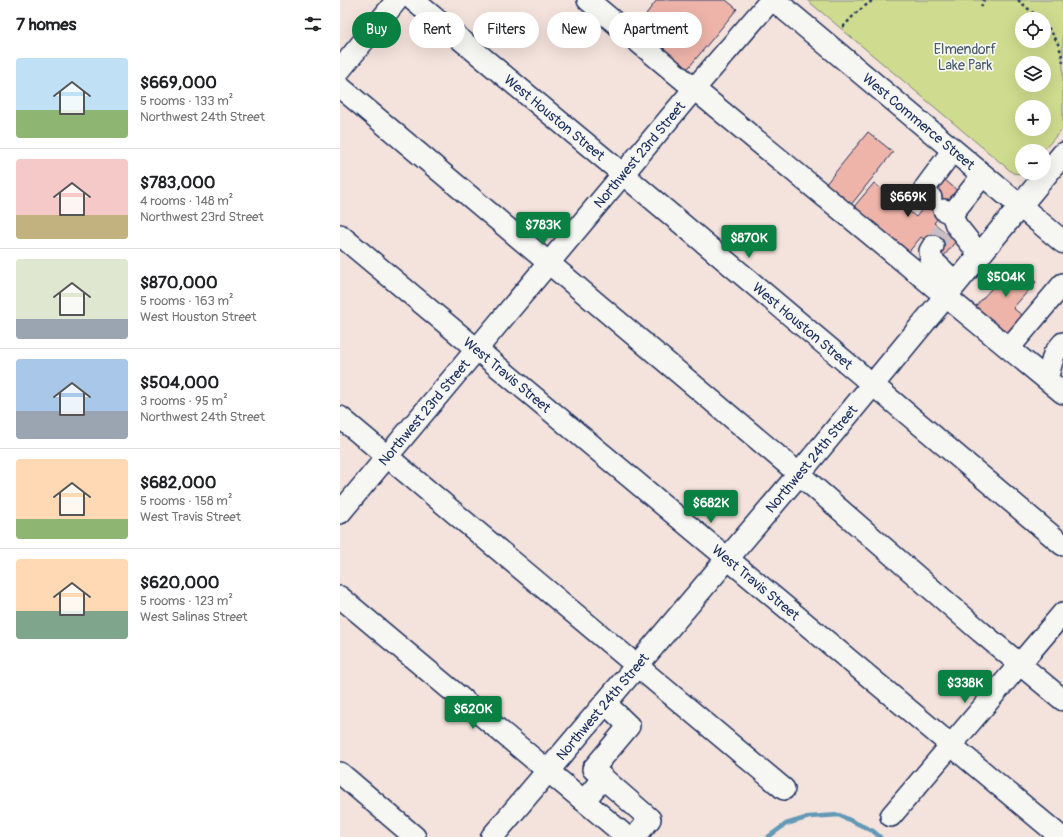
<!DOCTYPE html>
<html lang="en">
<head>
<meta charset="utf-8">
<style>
	:root { --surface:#fff; --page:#f6f6f6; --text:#202124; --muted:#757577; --line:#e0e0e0; --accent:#0b8043 }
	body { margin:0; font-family:Pangolin,sans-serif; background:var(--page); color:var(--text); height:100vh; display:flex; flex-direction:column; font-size:15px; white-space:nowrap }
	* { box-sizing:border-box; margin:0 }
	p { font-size:13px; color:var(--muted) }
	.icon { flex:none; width:22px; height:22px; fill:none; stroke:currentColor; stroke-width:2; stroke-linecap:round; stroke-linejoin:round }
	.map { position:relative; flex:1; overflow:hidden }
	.side { display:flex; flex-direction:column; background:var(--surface); width:340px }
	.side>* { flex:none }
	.banner { position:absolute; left:12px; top:12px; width:380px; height:36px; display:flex; gap:8px }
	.tools { position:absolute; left:675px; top:12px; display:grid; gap:8px }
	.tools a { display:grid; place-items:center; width:36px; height:36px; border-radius:50%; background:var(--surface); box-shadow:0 4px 16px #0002; font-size:20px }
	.price { position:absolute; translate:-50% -34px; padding:0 9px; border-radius:4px; background:var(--accent); color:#fff; font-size:13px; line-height:26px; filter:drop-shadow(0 1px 2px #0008) }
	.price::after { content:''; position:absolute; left:50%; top:24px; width:12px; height:9px; margin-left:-6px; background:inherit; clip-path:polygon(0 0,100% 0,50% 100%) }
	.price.active { background:#222; color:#fff }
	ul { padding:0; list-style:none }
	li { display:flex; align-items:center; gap:12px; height:100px; padding:0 16px }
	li+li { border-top:1px solid var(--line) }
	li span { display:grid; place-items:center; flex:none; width:112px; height:80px; border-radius:4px; color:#555 }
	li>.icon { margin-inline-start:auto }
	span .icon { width:48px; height:48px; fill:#fffc; stroke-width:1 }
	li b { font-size:17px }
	h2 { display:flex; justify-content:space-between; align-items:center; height:48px; padding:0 16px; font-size:17px }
	.chip { padding:0 14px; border-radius:18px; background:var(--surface); box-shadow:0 4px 16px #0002; font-size:14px; line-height:36px }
	.chip.active { background:var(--accent); color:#fff }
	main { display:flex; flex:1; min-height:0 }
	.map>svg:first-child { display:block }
</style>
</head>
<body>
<main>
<section class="side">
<h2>7 homes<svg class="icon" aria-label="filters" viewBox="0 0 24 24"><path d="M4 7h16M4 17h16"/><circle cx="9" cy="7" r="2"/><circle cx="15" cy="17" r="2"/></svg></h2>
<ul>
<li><span style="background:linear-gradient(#bfe0f5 65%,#8fb573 0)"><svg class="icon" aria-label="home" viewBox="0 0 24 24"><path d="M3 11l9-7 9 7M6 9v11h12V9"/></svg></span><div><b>$669,000</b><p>5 rooms · 133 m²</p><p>Northwest 24th Street</p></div></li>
<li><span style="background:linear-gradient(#f6c9c9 70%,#c2b280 0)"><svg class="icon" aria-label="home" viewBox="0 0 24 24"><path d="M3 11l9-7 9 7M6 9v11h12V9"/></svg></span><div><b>$783,000</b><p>4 rooms · 148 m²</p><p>Northwest 23rd Street</p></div></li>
<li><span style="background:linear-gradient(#dfe7d0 75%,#9aa5b1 0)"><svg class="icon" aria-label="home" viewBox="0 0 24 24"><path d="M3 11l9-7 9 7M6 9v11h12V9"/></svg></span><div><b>$870,000</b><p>5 rooms · 163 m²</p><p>West Houston Street</p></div></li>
<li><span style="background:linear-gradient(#a9c7e8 65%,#9aa5b1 0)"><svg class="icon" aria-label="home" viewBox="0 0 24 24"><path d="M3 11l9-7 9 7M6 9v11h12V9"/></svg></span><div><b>$504,000</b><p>3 rooms · 95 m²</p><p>Northwest 24th Street</p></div></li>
<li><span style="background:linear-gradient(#ffd9b3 75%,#8fb573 0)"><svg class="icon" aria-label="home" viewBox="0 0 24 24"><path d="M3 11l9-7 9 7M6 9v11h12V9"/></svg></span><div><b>$682,000</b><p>5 rooms · 158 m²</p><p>West Travis Street</p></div></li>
<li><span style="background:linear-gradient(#ffd9b3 65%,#7fa58c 0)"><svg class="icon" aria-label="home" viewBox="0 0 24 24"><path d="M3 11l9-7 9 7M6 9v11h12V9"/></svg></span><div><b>$620,000</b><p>5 rooms · 123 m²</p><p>West Salinas Street</p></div></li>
</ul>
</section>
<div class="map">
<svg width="723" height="837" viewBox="0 0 723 837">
	<rect width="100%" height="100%" fill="#f4e2dc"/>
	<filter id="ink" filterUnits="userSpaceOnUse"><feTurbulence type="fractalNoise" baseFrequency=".025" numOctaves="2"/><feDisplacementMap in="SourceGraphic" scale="8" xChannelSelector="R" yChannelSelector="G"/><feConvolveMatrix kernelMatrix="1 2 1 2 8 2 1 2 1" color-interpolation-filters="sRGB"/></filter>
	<g filter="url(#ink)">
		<path fill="#cfdb8e" stroke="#758576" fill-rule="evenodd" d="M467,0H723V128L703,151H682V173H683L680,174L673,173ZM682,19H704V41H682ZM682,63H704V85H682ZM682,107H704V129H682Z"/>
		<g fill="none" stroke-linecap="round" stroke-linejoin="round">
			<path stroke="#6299b7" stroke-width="4.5" d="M428,837L446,824L469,817L499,815L533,831L540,837"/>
		</g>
		<g fill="#eeb4a9" stroke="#1b2f5e">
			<path d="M317,0H386L397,9L345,72L317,49L330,34L306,14Z"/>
			<path d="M528,132L553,152L510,206L485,185Z"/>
			<path d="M605,180L619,192L594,223L616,241L604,256L581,237L567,254L512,209L534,183L576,217Z"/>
			<path d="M674,263L696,282L673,308L683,316L667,334L635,307Z"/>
		</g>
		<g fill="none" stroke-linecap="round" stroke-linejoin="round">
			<path stroke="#c9bec3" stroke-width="21" stroke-dasharray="21 10" stroke-linecap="butt" d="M593,246L604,231"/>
			<g stroke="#1b2f5e" stroke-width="24">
				<g id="minor">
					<path id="s1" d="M73,0L272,165L723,545"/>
					<path d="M248,0L364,97L723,393"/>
					<path d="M0,70L57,0"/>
					<path d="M0,87L459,474L641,632L723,700"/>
					<path d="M591,198L587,194L585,188L613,150"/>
					<path d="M604,210L612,214L616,225L640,255"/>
					<path d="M612,214L643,175"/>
					<path id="s2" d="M0,235L721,837"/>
					<path d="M593,246L590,251L591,259L616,283"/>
					<path d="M669,348L723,284"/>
					<path d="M707,379L714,354L723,343"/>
					<path d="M0,417L444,789"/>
					<path id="s3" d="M0,513L354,89L431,0"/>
					<path d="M0,597L287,837"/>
					<path d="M0,773L75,837"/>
					<path d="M263,778L253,769L289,726L265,703"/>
					<path d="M244,801L263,778L310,819L295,837"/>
					<path d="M551,816L723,613"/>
				</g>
			</g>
			<g stroke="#1b2f5e" stroke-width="25">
				<g id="major">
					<path id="s4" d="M434,0L723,242"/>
					<path id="s5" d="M152,837L459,474L723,154"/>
				</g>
			</g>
			<g stroke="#1b2f5e" stroke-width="2.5" stroke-dasharray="3 3" stroke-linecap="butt">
				<path d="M678,0L700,19"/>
				<path d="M641,7L644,0"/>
				<path d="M704,23C715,35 721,47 723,63"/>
				<path d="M503,27L516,13L533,0"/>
			</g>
			<use href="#minor" stroke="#f6f6f2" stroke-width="21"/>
			<use href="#major" stroke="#f6f6f2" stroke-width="22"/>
		</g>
	</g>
	<g text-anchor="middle" stroke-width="3.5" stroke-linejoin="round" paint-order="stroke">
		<g font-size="14" fill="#485a6a" stroke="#f6f6f2">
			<text x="625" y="54">Elmendorf<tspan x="625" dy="16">Lake Park</tspan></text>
		</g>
		<g font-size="14" fill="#1b2f5e" stroke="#f6f6f2">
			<text dy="5" stroke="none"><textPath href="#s1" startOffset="184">West Houston Street</textPath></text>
			<text dy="5" stroke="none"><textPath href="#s4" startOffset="189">West Commerce Street</textPath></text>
			<text dy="5" stroke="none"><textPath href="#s3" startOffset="467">Northwest 23rd Street</textPath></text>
			<text dy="5" stroke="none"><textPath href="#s1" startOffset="508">West Houston Street</textPath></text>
			<text dy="5" stroke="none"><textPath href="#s2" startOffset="218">West Travis Street</textPath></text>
			<text dy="5" stroke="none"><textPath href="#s3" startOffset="131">Northwest 23rd Street</textPath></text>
			<text dy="5" stroke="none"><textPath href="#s5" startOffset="495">Northwest 24th Street</textPath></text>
			<text dy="5" stroke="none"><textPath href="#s2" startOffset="542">West Travis Street</textPath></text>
			<text dy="5" stroke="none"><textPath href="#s5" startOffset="171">Northwest 24th Street</textPath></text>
		</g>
	</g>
</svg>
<div class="tools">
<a><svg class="icon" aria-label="locate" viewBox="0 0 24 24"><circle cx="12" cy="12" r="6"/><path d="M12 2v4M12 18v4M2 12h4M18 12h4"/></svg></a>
<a><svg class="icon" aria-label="layers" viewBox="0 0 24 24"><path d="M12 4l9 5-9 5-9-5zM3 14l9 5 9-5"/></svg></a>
<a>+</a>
<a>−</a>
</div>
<b class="price active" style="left:568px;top:218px">$669K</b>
<b class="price" style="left:203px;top:246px">$783K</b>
<b class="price" style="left:409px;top:259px">$870K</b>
<b class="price" style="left:666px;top:298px">$504K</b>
<b class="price" style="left:371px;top:524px">$682K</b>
<b class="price" style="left:625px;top:704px">$338K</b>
<b class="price" style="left:133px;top:730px">$620K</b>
<div class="banner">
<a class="chip active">Buy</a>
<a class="chip">Rent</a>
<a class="chip">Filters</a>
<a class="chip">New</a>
<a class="chip">Apartment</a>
</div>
</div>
</main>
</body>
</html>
